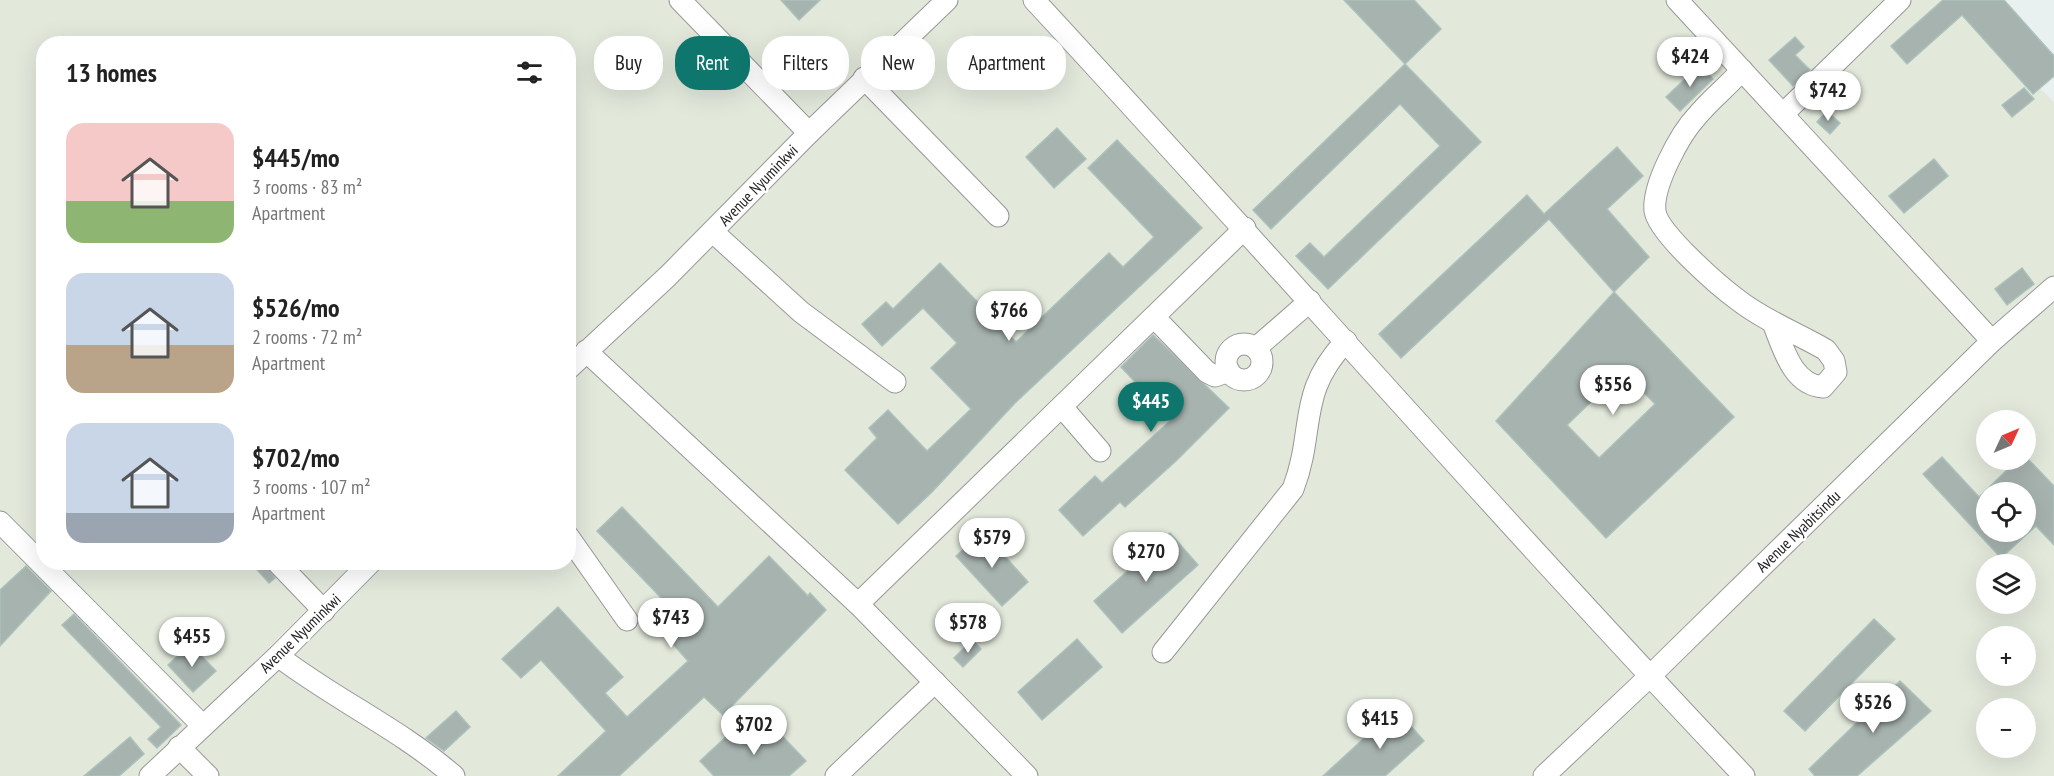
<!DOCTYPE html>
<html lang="en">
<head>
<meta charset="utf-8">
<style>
	:root { --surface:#fff; --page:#f2f2f2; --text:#222; --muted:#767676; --accent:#0f766e }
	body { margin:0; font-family:"PT Sans Narrow",sans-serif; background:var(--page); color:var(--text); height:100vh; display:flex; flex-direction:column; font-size:22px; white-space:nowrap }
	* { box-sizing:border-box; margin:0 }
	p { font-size:20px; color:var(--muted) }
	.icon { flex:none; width:33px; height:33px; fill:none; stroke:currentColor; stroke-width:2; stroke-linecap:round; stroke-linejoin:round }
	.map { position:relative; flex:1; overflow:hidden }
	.details { position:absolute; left:36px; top:36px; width:540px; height:534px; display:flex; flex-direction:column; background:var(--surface); border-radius:24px; box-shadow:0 6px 24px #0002 }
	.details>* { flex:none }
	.hud { position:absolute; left:594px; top:36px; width:570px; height:54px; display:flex; gap:12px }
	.needle { width:39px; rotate:46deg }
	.controls { position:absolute; left:1976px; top:410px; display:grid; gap:12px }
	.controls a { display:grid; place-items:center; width:60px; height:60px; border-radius:50%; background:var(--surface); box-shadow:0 6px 24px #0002; font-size:30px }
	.price { position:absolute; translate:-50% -51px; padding:0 14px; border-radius:21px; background:#fff; color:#222; font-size:20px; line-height:39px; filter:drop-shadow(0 2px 3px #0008) }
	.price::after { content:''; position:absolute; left:50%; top:36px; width:18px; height:14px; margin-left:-9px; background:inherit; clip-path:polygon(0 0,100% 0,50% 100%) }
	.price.active { background:var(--accent); color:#fff }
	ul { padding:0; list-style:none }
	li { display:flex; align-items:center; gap:18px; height:150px; padding:0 30px }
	li span { display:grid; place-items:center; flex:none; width:168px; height:120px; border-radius:18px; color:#555 }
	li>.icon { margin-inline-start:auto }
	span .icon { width:72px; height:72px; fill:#fffc; stroke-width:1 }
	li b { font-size:26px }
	h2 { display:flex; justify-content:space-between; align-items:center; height:72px; padding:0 30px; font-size:26px }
	.chip { padding:0 21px; border-radius:24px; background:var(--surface); box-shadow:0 6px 24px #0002; font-size:21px; line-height:54px }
	.chip.active { background:var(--accent); color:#fff }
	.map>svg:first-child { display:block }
</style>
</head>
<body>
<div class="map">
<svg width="2054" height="776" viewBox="0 0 2054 776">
	<rect width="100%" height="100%" fill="#e9f1f0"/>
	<path fill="#e2e9db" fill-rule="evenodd" d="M0,0H1951L2054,102V776H0ZM44,44H568V562H44ZM1986,420H2025V459H1986ZM1986,492H2025V531H1986ZM1986,564H2025V603H1986ZM1986,636H2025V675H1986ZM1986,708H2025V747H1986Z"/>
	<g fill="#a7b3af" stroke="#acc1bc" stroke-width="1.5" fill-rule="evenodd">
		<path d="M781,0H820L799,20Z"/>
		<path d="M1344,0H1414L1441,29L1405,64Z"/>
		<path d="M1943,0H2004L2054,56V76L2033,94L1962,15L1907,64L1891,46Z"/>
		<path d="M1795,37L1804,47L1795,55L1810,70L1793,86L1769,60Z"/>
		<path d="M1405,64L1481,142L1328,289L1296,256L1310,243L1324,257L1440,146L1400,104L1271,229L1253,210Z"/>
		<path d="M1700,65L1713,79L1680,111L1666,97Z"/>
		<path d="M2024,88L2034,99L2012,117L2002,105Z"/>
		<path d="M1827,111L1840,123L1830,134L1817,122Z"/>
		<path d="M1057,128L1086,159L1054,188L1026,157Z"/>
		<path d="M1117,140L1202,228L1015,403L932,492L898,524L845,470L877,438L869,428L888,410L927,451L971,409L931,368L957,343L923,308L882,346L862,324L886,302L893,309L940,263L1016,342L1109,253L1123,267L1154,237L1088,168Z"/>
		<path d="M1617,147L1643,176L1607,209L1649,257L1614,292L1549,219L1401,358L1379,334L1527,195L1544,214Z"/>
		<path d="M1934,159L1948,176L1904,213L1889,196Z"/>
		<path d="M2022,268L2034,284L2007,305L1995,289Z"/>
		<path d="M1614,292L1734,417L1606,538L1496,421ZM1623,371L1655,404L1599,458L1567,425Z"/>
		<path d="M1153,335L1229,408L1177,460L1125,507L1120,502L1083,536L1059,510L1095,476L1102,483L1171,420L1121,367Z"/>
		<path d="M1942,457L1979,497L2007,470L1996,459H2028L2054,486V545L2036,526L2001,558L1923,474ZM1986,492H2025V531H1986Z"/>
		<path d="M622,507L718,607L769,556L808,596L810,593L826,610L723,715L704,697L619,776H558L606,731L541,660L521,678L502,659L558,607L623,677L605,693L627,717L688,661L672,643L689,627L597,531Z"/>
		<path d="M983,532L1028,582L1002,606L956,556Z"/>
		<path d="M1170,533L1198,565L1122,633L1094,601Z"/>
		<path d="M250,562H265L275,578L269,583Z"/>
		<path d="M26,566L51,591L0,646V590Z"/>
		<path d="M74,614L181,725L157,748L148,739L161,727L62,625Z"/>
		<path d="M1874,619L1895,639L1805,731L1784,711Z"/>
		<path d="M1077,639L1102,667L1042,720L1018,692Z"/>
		<path d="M972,640L981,649L963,667L954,658Z"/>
		<path d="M190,644L216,671L193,692L168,665Z"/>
		<path d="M1900,681L1931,711L1857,776H1815L1809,769Z"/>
		<path d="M1396,709L1424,741L1385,776H1323Z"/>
		<path d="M456,711L470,727L444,751L426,738Z"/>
		<path d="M767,720L806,761L789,776H714L700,761L730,733L740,745Z"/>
		<path d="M130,737L144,754L119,776H84Z"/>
	</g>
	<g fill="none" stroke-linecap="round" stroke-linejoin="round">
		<g stroke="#989898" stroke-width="23">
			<g id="minor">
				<path d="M680,0L809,133"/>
				<path d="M1034,0C1272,257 1503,522 1744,776"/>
				<path d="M1677,0L1992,341"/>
				<path d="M1742,70C1728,86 1710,100 1697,116C1680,134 1652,186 1655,211C1658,233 1719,286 1738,300C1765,321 1797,333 1826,350L1834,361L1836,372L1823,387C1792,385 1783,347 1773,323"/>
				<path d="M864,78L998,216"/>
				<path d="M1783,114L1900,0"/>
				<path d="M713,232L801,312L895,382"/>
				<path d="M1154,317L1207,372L1215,376L1229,371"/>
				<circle cx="1244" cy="362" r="18"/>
				<path d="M1256,348L1310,301"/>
				<path d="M586,351L858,604L1027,776"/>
				<path d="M568,369L668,276L809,133L947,0"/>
				<path d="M1062,407L1100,451"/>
				<path d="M0,522L203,726"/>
				<path d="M568,536L627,620"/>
				<path d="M277,562L324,611"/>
				<path d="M858,604L1245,228"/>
				<path d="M1163,652L1293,489C1316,429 1296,394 1346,341"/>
				<path d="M278,656C334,699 400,729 454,776"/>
				<path d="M179,747L208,776"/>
				<path d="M150,776L278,656L371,562"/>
				<path d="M836,776L935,682"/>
				<path d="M1544,776L1650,676L1992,341L2054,287"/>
			</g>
		</g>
		<use href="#minor" stroke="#fff" stroke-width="21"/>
	</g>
	<g text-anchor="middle" stroke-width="5" stroke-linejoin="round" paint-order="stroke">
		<g font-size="16" fill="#212121" stroke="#fff">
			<text transform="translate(758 185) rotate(-46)" y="6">Avenue Nyuminkwi</text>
			<text transform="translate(1798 531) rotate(-44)" y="6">Avenue Nyabitsindu</text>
			<text transform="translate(300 633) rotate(-44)" y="6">Avenue Nyuminkwi</text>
		</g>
	</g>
</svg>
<div class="controls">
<a><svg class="needle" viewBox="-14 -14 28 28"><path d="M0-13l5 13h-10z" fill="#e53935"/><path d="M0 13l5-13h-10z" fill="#767676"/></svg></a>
<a><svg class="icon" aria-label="locate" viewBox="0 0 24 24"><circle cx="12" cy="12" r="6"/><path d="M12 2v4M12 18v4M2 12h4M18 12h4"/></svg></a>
<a><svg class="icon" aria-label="layers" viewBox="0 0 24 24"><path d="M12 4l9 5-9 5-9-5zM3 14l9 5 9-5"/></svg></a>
<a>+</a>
<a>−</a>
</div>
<b class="price" style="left:1690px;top:88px">$424</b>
<b class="price" style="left:1828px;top:122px">$742</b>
<b class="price" style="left:1009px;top:342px">$766</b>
<b class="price" style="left:1613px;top:416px">$556</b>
<b class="price active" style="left:1151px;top:433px">$445</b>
<b class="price" style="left:992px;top:569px">$579</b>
<b class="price" style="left:1146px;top:583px">$270</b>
<b class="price" style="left:671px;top:649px">$743</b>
<b class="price" style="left:968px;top:654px">$578</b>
<b class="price" style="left:192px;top:668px">$455</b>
<b class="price" style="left:1873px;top:734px">$526</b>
<b class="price" style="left:1380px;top:750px">$415</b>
<b class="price" style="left:754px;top:756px">$702</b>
<div class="hud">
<a class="chip">Buy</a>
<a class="chip active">Rent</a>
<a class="chip">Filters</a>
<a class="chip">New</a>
<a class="chip">Apartment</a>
</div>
<section class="details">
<h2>13 homes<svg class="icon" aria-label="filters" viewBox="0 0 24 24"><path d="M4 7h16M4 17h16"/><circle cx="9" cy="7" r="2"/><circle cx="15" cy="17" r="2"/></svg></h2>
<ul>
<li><span style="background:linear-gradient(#f6c9c9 65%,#8fb573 0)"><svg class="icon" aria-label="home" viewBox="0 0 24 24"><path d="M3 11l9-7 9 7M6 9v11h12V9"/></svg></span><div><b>$445/mo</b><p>3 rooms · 83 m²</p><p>Apartment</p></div></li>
<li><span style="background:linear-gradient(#c9d6e8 60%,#b9a48a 0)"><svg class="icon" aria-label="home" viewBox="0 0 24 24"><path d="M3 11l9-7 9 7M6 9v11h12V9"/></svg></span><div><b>$526/mo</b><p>2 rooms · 72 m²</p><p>Apartment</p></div></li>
<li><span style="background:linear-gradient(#c9d6e8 75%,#9aa5b1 0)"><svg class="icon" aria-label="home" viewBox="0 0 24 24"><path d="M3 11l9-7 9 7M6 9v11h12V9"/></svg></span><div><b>$702/mo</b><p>3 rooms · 107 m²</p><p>Apartment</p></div></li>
</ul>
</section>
</div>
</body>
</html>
